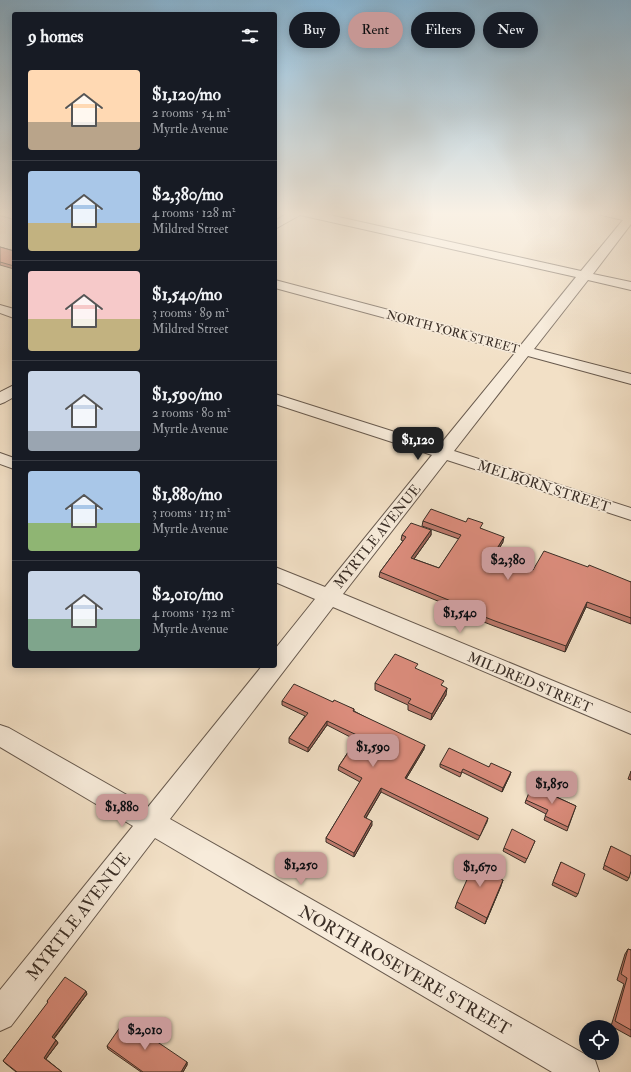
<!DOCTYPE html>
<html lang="en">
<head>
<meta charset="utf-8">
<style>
	:root { --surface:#171b24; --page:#20242c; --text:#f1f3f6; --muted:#9ea1a6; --line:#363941; --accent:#c59692 }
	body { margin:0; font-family:"IM FELL Double Pica",serif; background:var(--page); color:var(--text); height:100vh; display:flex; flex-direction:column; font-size:15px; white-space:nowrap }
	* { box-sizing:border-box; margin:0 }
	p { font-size:13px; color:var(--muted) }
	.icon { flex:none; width:22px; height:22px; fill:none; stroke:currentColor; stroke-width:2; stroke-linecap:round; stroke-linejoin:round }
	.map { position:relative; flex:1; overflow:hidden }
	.side { position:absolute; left:12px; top:12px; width:265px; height:656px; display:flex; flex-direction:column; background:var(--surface); border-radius:4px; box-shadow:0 2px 10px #0003 }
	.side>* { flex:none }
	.top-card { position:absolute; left:289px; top:12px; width:282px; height:36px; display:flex; gap:8px }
	.controls { position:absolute; left:579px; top:1020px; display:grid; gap:8px }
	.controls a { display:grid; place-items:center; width:40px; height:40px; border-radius:50%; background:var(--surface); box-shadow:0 2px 10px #0003; font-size:20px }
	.price { position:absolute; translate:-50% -34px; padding:0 9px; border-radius:8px; background:var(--accent); color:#111; font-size:13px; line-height:26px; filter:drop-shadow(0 1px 2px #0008) }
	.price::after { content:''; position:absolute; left:50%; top:24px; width:12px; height:9px; margin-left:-6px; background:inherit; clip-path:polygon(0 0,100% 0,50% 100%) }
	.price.on { background:#222; color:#fff }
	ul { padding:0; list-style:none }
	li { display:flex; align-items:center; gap:12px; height:100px; padding:0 16px }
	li+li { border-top:1px solid var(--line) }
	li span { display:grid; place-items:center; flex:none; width:112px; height:80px; border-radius:4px; color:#555 }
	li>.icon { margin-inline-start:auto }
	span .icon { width:48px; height:48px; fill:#fffc; stroke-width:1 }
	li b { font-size:17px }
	h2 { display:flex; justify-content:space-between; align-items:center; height:48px; padding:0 16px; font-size:17px }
	.chip { padding:0 14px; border-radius:18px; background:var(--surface); box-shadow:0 2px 10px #0003; font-size:14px; line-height:36px }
	.chip.on { background:var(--accent); color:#111 }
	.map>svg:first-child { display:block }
</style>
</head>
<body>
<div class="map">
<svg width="631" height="1072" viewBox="0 0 631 1072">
	<rect width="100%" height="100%" fill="#f2e0c6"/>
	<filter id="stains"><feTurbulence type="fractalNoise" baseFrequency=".005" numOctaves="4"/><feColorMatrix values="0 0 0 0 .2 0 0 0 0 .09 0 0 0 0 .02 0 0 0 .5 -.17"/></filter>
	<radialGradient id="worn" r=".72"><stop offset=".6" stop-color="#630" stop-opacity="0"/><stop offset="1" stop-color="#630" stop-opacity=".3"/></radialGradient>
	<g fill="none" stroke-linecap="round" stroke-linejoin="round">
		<g stroke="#685a4e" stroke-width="2">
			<g id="minor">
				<path d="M0,212L14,213V219L0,215Z"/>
				<path d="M289,212H316L581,271L623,220L597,214L596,212L631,214V224L593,274L631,282V290L588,280L534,349L631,374V384L528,356L454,451L631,508V520L447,460L343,594L631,713V734L333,607L170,819L595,1060L599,1072H552L155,838L11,1026L0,1031V990L133,826L0,747V725L9,728L148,807L262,666H275V649L315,599L275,582V567L325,587L432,455L275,404V394L439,446L515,353L275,288V280L521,345L576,277L300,215L275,229V221Z"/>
				<path d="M0,305L14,309V318L0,313Z"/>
				<path d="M14,385V397L5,402L0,404V392Z"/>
				<path d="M0,453L14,458V469L0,464Z"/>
			</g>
		</g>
		<use href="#minor" fill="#f7ebda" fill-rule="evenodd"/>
	</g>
	<g fill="#bd796c" stroke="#3a2e26">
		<path d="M0,247L14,251V269L0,265Z"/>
		<path d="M423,521L482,529L503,542L495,555L533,570L631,582V624L586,607L565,652L494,626L471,617L472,615L379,577L380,572L403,541L401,540L402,535L431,530V535L414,559L439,568L459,539L422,526Z"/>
		<path d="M375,683L443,686L446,695L431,720L408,710V705L375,690Z"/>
		<path d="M282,701L333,702L354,709V711L424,749L406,779L488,818L487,822L478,840L381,792L366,818L372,825L354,857L326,842V838L360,782L338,770L339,766L356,740L327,725L308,752L289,743V738L305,716L282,705Z"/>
		<path d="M440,764L489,767L510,775L502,792L462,772L460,777L440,767Z"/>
		<path d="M631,771V780L628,779Z"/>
		<path d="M552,795L576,806L567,831L544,820L546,814L525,803L526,800Z"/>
		<path d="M535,841L525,863L503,851L504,848Z"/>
		<path d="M611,846L629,878L627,881L603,869Z"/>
		<path d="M561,862L578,894L576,897L552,885Z"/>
		<path d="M490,868L489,872L501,886L485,924L455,908L457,902Z"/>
		<path d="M628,949L631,950V1037L611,1026L624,984L617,980L625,954Z"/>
		<path d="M87,994L54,1039L56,1040L58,1043L46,1059L62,1072H16L5,1063L3,1061L48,1003L47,1001Z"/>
		<path d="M107,1046L187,1062V1065L183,1072H141L108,1049Z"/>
	</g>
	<g fill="#9a6358" stroke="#3a2e26">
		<path d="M431,530V535L411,563V558Z"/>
		<path d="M504,537L503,542L492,560L493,555Z"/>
		<path d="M587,602L586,607L565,652L566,646Z"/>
		<path d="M447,688L446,695L431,720L432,714Z"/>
		<path d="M327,721V725L308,752V748Z"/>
		<path d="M425,745L424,749L404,782L405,778Z"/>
		<path d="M511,772L510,775L502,792L503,788Z"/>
		<path d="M381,788V792L364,821V817Z"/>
		<path d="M372,821V825L354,857V853Z"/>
		<path d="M503,880L501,886L485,924L487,918Z"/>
		<path d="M86,991L87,994L53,1039L52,1037Z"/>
		<path d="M56,1040L58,1043L45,1060L44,1058Z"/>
		<path d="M187,1062V1065L183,1072H181Z"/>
	</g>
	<g fill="#dc8d7d" stroke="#3a2e26">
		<path d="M0,247L14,251V266L0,262Z"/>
		<path d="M431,509L466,522L468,518L483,523L480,528L504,537L493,555L533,570L544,551L588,567L589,565L631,582V618L587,602L566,646L495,621L472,612L473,610L380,572L406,537L402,535L411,523L431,530L411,558L439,568L461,535L423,521Z"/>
		<path d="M395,654L418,664L415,668L444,681L441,685L447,688L432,714L408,703L411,699L375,683Z"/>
		<path d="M294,684L333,702L334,700L354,709L353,711L425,745L405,778L488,818L480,836L381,788L364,817L372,821L354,853L326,838L362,778L339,766L359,736L327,721L308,748L289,738L308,713L282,701Z"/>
		<path d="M449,748L489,767L491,763L511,772L503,788L463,769L461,773L440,764Z"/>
		<path d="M533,783L553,792L552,795L576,806L568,827L545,816L548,810L526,800Z"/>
		<path d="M512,829L535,841L527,859L504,848Z"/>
		<path d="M611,846L631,856V871L629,878L604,865Z"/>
		<path d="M478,855L492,862L488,872L503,880L487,918L457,902Z"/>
		<path d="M561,862L585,874L578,894L553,882Z"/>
		<path d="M628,949L631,950V1030L615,1021L627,978L621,974Z"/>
		<path d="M65,977L86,991L52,1037L56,1040L44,1058L62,1072H17L3,1061L48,1002L47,1001Z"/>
		<path d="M125,1020L187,1062L181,1072H143L107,1046Z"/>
	</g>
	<linearGradient id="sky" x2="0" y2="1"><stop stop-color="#89b7d6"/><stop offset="0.59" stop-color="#f9f1e5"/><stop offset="1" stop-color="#f9f1e5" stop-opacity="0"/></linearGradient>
	<rect width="631" height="362" fill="url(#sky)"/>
	<g text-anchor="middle" stroke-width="3.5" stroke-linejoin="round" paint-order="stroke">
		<g font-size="12" fill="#3a2e26" stroke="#f7ebda">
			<text transform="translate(453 332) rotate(15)" y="4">NORTH YORK STREET</text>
		</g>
		<g font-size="14" fill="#3a2e26" stroke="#f7ebda">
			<text transform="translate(544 486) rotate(18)" y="5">MELBORN STREET</text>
			<text transform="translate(377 536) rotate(-51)" y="5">MYRTLE AVENUE</text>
			<text transform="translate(530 682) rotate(23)" y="5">MILDRED STREET</text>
		</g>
		<g font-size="17" fill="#3a2e26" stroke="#f7ebda">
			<text transform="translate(78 916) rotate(-52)" y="6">MYRTLE AVENUE</text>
			<text transform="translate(405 970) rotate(30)" y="6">NORTH ROSEVERE STREET</text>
		</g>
	</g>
	<rect width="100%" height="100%" filter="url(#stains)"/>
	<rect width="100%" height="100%" fill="url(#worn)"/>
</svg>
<div class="controls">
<a><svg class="icon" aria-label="locate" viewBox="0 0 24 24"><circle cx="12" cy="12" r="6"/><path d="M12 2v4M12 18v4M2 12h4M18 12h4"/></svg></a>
</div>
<b class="price on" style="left:418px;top:461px">$1,120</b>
<b class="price" style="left:508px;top:581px">$2,380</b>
<b class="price" style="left:460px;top:634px">$1,540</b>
<b class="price" style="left:373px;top:768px">$1,590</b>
<b class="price" style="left:552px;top:805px">$1,850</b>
<b class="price" style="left:122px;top:828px">$1,880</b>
<b class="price" style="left:301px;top:886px">$1,250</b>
<b class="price" style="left:480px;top:888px">$1,670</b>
<b class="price" style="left:145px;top:1051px">$2,010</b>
<div class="top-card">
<a class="chip">Buy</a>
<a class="chip on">Rent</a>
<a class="chip">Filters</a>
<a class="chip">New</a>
</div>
<section class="side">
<h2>9 homes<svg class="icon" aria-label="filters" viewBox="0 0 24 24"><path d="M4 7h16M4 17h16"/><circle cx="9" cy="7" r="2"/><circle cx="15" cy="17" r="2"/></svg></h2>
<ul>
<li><span style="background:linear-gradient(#ffd9b3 65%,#b9a48a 0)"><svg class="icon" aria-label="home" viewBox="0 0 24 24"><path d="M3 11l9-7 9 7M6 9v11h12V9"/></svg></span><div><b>$1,120/mo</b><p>2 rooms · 54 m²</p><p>Myrtle Avenue</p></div></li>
<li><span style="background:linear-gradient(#a9c7e8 65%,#c2b280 0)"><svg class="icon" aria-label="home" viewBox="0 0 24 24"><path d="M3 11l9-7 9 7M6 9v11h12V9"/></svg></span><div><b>$2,380/mo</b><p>4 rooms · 128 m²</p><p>Mildred Street</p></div></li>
<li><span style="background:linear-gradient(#f6c9c9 60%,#c2b280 0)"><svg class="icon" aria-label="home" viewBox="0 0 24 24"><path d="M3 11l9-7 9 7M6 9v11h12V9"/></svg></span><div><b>$1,540/mo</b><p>3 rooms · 89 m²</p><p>Mildred Street</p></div></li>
<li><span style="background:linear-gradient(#c9d6e8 75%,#9aa5b1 0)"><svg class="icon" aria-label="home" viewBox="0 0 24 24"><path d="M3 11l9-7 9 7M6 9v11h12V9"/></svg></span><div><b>$1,590/mo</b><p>2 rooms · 80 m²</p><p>Myrtle Avenue</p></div></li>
<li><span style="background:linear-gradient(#a9c7e8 65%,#8fb573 0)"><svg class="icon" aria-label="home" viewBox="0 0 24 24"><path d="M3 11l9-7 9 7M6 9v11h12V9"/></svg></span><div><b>$1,880/mo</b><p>3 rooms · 113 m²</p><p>Myrtle Avenue</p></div></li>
<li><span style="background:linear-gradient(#c9d6e8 60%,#7fa58c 0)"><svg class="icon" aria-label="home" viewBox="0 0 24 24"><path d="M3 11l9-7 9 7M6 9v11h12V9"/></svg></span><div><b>$2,010/mo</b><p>4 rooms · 132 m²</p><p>Myrtle Avenue</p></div></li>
</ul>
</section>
</div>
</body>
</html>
